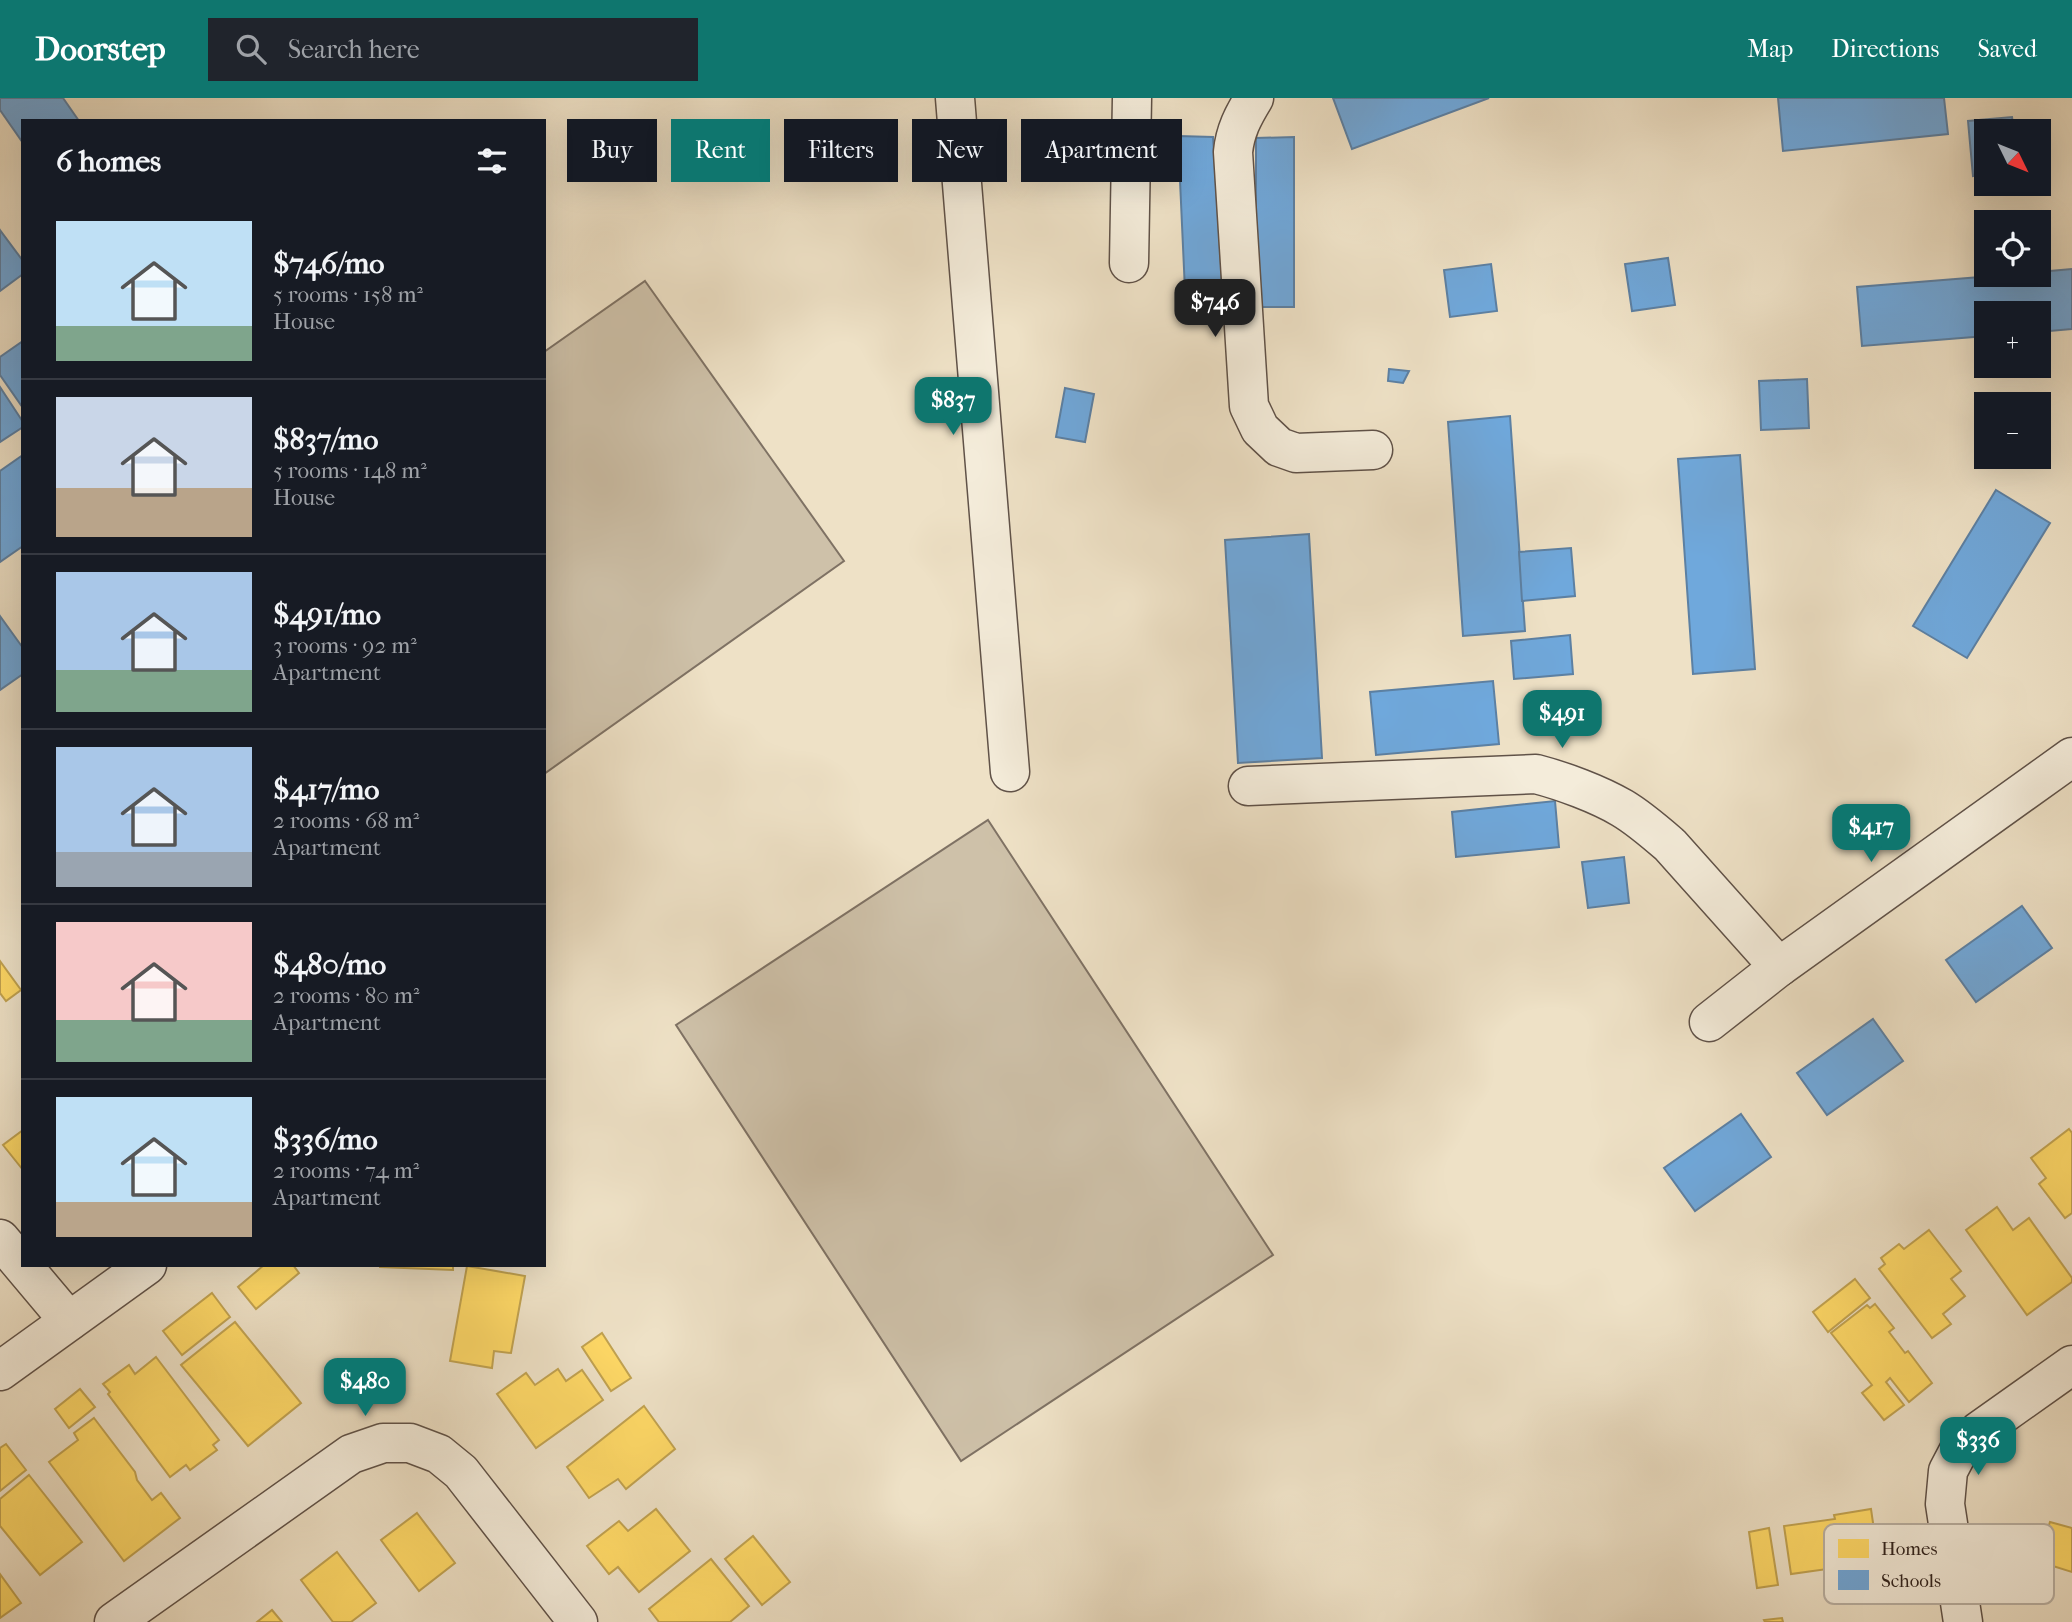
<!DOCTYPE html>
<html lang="en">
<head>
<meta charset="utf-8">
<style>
	:root { --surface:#171b24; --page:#20242c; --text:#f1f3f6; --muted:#9ea1a6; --line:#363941; --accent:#0f766e }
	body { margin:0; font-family:"IM FELL French Canon",serif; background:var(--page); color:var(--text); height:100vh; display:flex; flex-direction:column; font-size:26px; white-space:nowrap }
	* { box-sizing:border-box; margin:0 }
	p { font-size:23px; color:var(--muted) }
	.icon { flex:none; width:38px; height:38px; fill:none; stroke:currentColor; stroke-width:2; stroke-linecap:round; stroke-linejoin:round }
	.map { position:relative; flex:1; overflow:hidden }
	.drawer { position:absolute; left:21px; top:21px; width:525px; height:1148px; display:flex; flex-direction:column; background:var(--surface); border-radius:0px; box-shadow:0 7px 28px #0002 }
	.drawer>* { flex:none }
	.banner { position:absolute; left:567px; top:21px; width:665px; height:63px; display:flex; gap:14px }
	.needle { width:46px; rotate:133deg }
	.fabs { position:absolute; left:1974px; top:21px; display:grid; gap:14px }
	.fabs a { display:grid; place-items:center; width:77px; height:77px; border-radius:0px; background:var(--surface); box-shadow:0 7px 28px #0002; font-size:35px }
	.price { position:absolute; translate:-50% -60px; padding:0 16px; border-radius:14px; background:var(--accent); color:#fff; font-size:23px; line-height:46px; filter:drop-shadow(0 2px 4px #0008) }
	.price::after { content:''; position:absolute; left:50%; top:42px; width:21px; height:16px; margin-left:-10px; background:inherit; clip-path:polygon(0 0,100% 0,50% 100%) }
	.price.active { background:#222; color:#fff }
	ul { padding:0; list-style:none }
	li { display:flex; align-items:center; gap:21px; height:175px; padding:0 35px }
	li+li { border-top:2px solid var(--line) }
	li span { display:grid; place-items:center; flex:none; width:196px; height:140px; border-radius:0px; color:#555 }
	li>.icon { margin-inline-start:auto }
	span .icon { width:84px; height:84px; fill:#fffc; stroke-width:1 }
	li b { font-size:30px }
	h2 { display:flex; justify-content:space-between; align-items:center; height:84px; padding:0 35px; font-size:30px }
	.chip { padding:0 24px; border-radius:0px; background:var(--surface); box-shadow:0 7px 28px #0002; font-size:24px; line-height:63px }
	.chip.active { background:var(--accent); color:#fff }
	header { display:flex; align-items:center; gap:42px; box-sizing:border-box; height:98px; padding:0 35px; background:var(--accent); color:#fff }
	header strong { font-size:33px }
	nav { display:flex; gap:38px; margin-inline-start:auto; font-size:24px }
	.search { width:490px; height:63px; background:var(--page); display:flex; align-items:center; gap:18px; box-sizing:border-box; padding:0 24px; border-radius:0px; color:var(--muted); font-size:26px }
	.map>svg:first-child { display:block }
</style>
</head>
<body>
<header>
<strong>Doorstep</strong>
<div class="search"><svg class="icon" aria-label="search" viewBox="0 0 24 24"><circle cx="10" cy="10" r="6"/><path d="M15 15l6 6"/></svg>Search here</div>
<nav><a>Map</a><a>Directions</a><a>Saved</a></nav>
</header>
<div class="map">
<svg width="2072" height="1524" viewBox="0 0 2072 1524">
	<rect width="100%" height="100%" fill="#eee1c6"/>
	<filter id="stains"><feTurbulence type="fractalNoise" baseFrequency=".00286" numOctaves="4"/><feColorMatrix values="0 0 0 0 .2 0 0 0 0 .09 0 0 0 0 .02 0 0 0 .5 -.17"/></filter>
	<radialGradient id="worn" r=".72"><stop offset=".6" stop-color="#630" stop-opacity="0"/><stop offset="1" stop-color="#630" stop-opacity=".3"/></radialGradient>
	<g fill="#cec1a9" stroke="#7f7264" stroke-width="2">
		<path d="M645,183L844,463L544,676V254Z"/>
		<path d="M988,722L1273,1157L961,1363L676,927Z"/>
	</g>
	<g fill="#ffd966" stroke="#c1a250" stroke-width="2">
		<path d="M0,863L21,892L6,903L0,895Z"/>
		<path d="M2069,1031L2072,1035V1115L2065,1120L2039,1086L2046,1080L2031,1060Z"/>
		<path d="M23,1032V1072L3,1047Z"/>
		<path d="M1997,1109L2013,1132L2029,1120L2072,1180V1184L2027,1217L1966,1132Z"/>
		<path d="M1929,1132L1961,1173L1951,1181L1965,1198L1943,1216L1951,1226L1932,1240L1879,1171L1885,1166L1881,1160L1899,1146L1904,1151Z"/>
		<path d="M264,1167H293L299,1175L256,1211L238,1189Z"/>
		<path d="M380,1167H453V1172L380,1169Z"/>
		<path d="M467,1168L525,1178L511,1255L494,1253L492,1270L450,1263Z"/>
		<path d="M1855,1181L1870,1200L1828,1234L1813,1214Z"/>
		<path d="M212,1195L230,1219L182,1257L163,1233Z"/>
		<path d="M1875,1206L1894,1230L1889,1234L1905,1255L1908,1253L1932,1285L1909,1304L1890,1280L1886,1284L1904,1307L1884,1322L1862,1295L1872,1287L1831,1235L1867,1207L1870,1210Z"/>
		<path d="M235,1224L301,1305L248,1348L181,1267Z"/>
		<path d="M602,1235L631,1280L611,1293L582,1249Z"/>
		<path d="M156,1259L219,1342L213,1347L217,1352L190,1372L186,1367L170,1379L108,1296L110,1294L103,1286L129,1267L135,1276Z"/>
		<path d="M558,1271L566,1283L582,1272L603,1302L536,1350L497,1296L526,1275L535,1287Z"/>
		<path d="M80,1291L95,1309L69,1330L55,1311Z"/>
		<path d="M644,1308L675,1351L626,1391L618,1381L589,1400L567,1369Z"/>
		<path d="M94,1320L135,1374L137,1382L152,1402L161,1395L180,1420L124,1463L49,1364L78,1342L74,1335Z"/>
		<path d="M6,1346L26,1372L0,1393V1350Z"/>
		<path d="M29,1377L82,1444L40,1477L0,1428V1401Z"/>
		<path d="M656,1411L690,1453L639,1494L618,1469L609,1476L587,1448L619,1423L628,1433Z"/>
		<path d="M1871,1411L1880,1473L1843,1478L1841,1469L1791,1476L1784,1428L1835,1421L1834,1417Z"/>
		<path d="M417,1415L455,1465L419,1493L381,1442Z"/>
		<path d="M2050,1424L2072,1430V1474L2037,1463Z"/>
		<path d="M1769,1430L1778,1487L1757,1490L1749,1434Z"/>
		<path d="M753,1438L790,1484L762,1507L725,1461Z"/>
		<path d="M337,1454L376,1505L351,1524H333L301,1482Z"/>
		<path d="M711,1461L749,1508L730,1524H659L649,1511Z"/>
		<path d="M0,1476L21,1505L0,1520Z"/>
		<path d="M272,1512L282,1524H257Z"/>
		<path d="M1782,1520L1783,1524H1765L1764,1522Z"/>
	</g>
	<g fill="#6fa8dc" stroke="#5c80a3" stroke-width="2">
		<path d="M0,0H63L79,23H23V45L0,12Z"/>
		<path d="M1333,0H1489L1352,51Z"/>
		<path d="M1778,0H1944L1948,36L1783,53Z"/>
		<path d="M2012,19L2014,33H1986V76L1973,78L1968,23Z"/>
		<path d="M1178,38L1213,39L1224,215H1186Z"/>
		<path d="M1294,39V209H1256V40Z"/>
		<path d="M0,132L23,163V176L0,193Z"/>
		<path d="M1668,160L1675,207L1632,213L1625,166Z"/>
		<path d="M1491,166L1497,213L1450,219L1444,172Z"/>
		<path d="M2072,171V231L2039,234V215H1986V238L1862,248L1857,189L2005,177H2039V174Z"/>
		<path d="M23,243V310L0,277V259Z"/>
		<path d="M1389,271L1409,273L1403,285L1388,283Z"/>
		<path d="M1807,281L1809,330L1761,332L1759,283Z"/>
		<path d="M0,289L23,324V329L0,344Z"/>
		<path d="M1065,290L1094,296L1085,344L1056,339Z"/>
		<path d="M1510,318L1525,533L1463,538L1448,324Z"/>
		<path d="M23,357V448L0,464V373Z"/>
		<path d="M1740,357L1755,571L1693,576L1678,361Z"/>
		<path d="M1996,392L2050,425L1967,560L1913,528Z"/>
		<path d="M1309,436L1322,660L1238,665L1225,442Z"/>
		<path d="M1571,450L1575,498L1522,503L1519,454Z"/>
		<path d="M0,518L23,550V576L0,592Z"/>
		<path d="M1570,537L1573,576L1514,581L1511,543Z"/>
		<path d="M1493,583L1499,646L1376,657L1370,594Z"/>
		<path d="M1555,703L1559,749L1456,759L1452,714Z"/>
		<path d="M1624,759L1629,805L1588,810L1582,764Z"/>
		<path d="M2022,808L2052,850L1976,904L1946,862Z"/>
		<path d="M1873,921L1903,963L1827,1017L1797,975Z"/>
		<path d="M1741,1016L1771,1059L1695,1113L1664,1070Z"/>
	</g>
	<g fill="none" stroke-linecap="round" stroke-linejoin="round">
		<g stroke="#605248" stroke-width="41">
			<g id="street">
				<path d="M955,0L1010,674"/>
				<path d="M1254,0C1243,18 1235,33 1233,54L1249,308L1260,331L1279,349L1296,355L1373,352"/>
				<path d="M1129,165L1132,0"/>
				<path d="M1248,688L1536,676C1563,683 1598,696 1622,710C1639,720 1655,734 1670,747L1779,869"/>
				<path d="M1709,924L1779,869L2072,659"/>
				<path d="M0,1141L69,1223"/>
				<path d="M0,1273L147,1167"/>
				<path d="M114,1524L351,1356L383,1345H410L439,1356L461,1374L578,1524"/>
				<path d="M1963,1524L1945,1406L1948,1373L1958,1354L1979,1333L2072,1267"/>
			</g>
		</g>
		<use href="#street" stroke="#f4ecda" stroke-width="38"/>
	</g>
	<rect x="1824" y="1426" width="230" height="80" rx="10" fill="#f4ecda" stroke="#b9b0a2" stroke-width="2"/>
	<rect x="1838" y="1441" width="31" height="19" fill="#ffd966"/>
	<rect x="1838" y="1472" width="31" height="20" fill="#6fa8dc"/>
	<g font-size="19" fill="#30231e">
		<text x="1881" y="1457">Homes</text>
		<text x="1881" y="1489">Schools</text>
	</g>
	<rect width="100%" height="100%" filter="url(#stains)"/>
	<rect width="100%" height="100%" fill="url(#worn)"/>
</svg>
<div class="fabs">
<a><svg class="needle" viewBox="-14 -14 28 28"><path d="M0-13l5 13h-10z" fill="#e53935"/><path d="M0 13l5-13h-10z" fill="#9ea1a6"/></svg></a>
<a><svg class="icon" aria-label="locate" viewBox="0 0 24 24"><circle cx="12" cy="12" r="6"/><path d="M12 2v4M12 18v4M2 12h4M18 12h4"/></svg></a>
<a>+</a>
<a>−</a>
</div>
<b class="price active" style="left:1215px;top:241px">$746</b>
<b class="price" style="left:953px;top:339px">$837</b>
<b class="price" style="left:1562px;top:652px">$491</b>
<b class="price" style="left:1871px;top:766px">$417</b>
<b class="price" style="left:365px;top:1320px">$480</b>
<b class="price" style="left:1978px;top:1379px">$336</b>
<div class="banner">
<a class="chip">Buy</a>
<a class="chip active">Rent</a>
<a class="chip">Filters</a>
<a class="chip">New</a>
<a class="chip">Apartment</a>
</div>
<section class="drawer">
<h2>6 homes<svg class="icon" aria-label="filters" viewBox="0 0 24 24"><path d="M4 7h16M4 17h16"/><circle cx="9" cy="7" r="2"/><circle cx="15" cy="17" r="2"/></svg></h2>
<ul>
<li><span style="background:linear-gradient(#bfe0f5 75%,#7fa58c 0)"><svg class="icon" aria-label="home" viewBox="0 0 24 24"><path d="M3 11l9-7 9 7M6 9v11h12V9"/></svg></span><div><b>$746/mo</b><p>5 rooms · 158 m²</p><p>House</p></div></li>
<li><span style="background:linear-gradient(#c9d6e8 65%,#b9a48a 0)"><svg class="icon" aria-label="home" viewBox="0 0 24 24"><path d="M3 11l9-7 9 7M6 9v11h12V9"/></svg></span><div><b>$837/mo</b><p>5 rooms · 148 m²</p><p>House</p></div></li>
<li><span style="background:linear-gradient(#a9c7e8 70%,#7fa58c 0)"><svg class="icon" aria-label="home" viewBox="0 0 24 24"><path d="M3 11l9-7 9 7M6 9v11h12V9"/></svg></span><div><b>$491/mo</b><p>3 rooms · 92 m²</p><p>Apartment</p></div></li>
<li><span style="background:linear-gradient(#a9c7e8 75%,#9aa5b1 0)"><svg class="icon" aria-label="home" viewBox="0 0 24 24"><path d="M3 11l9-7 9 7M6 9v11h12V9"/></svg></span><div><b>$417/mo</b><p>2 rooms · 68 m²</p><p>Apartment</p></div></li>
<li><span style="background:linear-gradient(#f6c9c9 70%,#7fa58c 0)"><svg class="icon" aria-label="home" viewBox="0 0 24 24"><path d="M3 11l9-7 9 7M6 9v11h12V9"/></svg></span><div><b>$480/mo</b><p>2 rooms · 80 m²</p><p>Apartment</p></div></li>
<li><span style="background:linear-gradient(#bfe0f5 75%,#b9a48a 0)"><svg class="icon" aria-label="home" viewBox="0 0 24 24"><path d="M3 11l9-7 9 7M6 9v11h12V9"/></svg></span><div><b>$336/mo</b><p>2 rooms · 74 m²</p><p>Apartment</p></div></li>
</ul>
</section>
</div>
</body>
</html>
